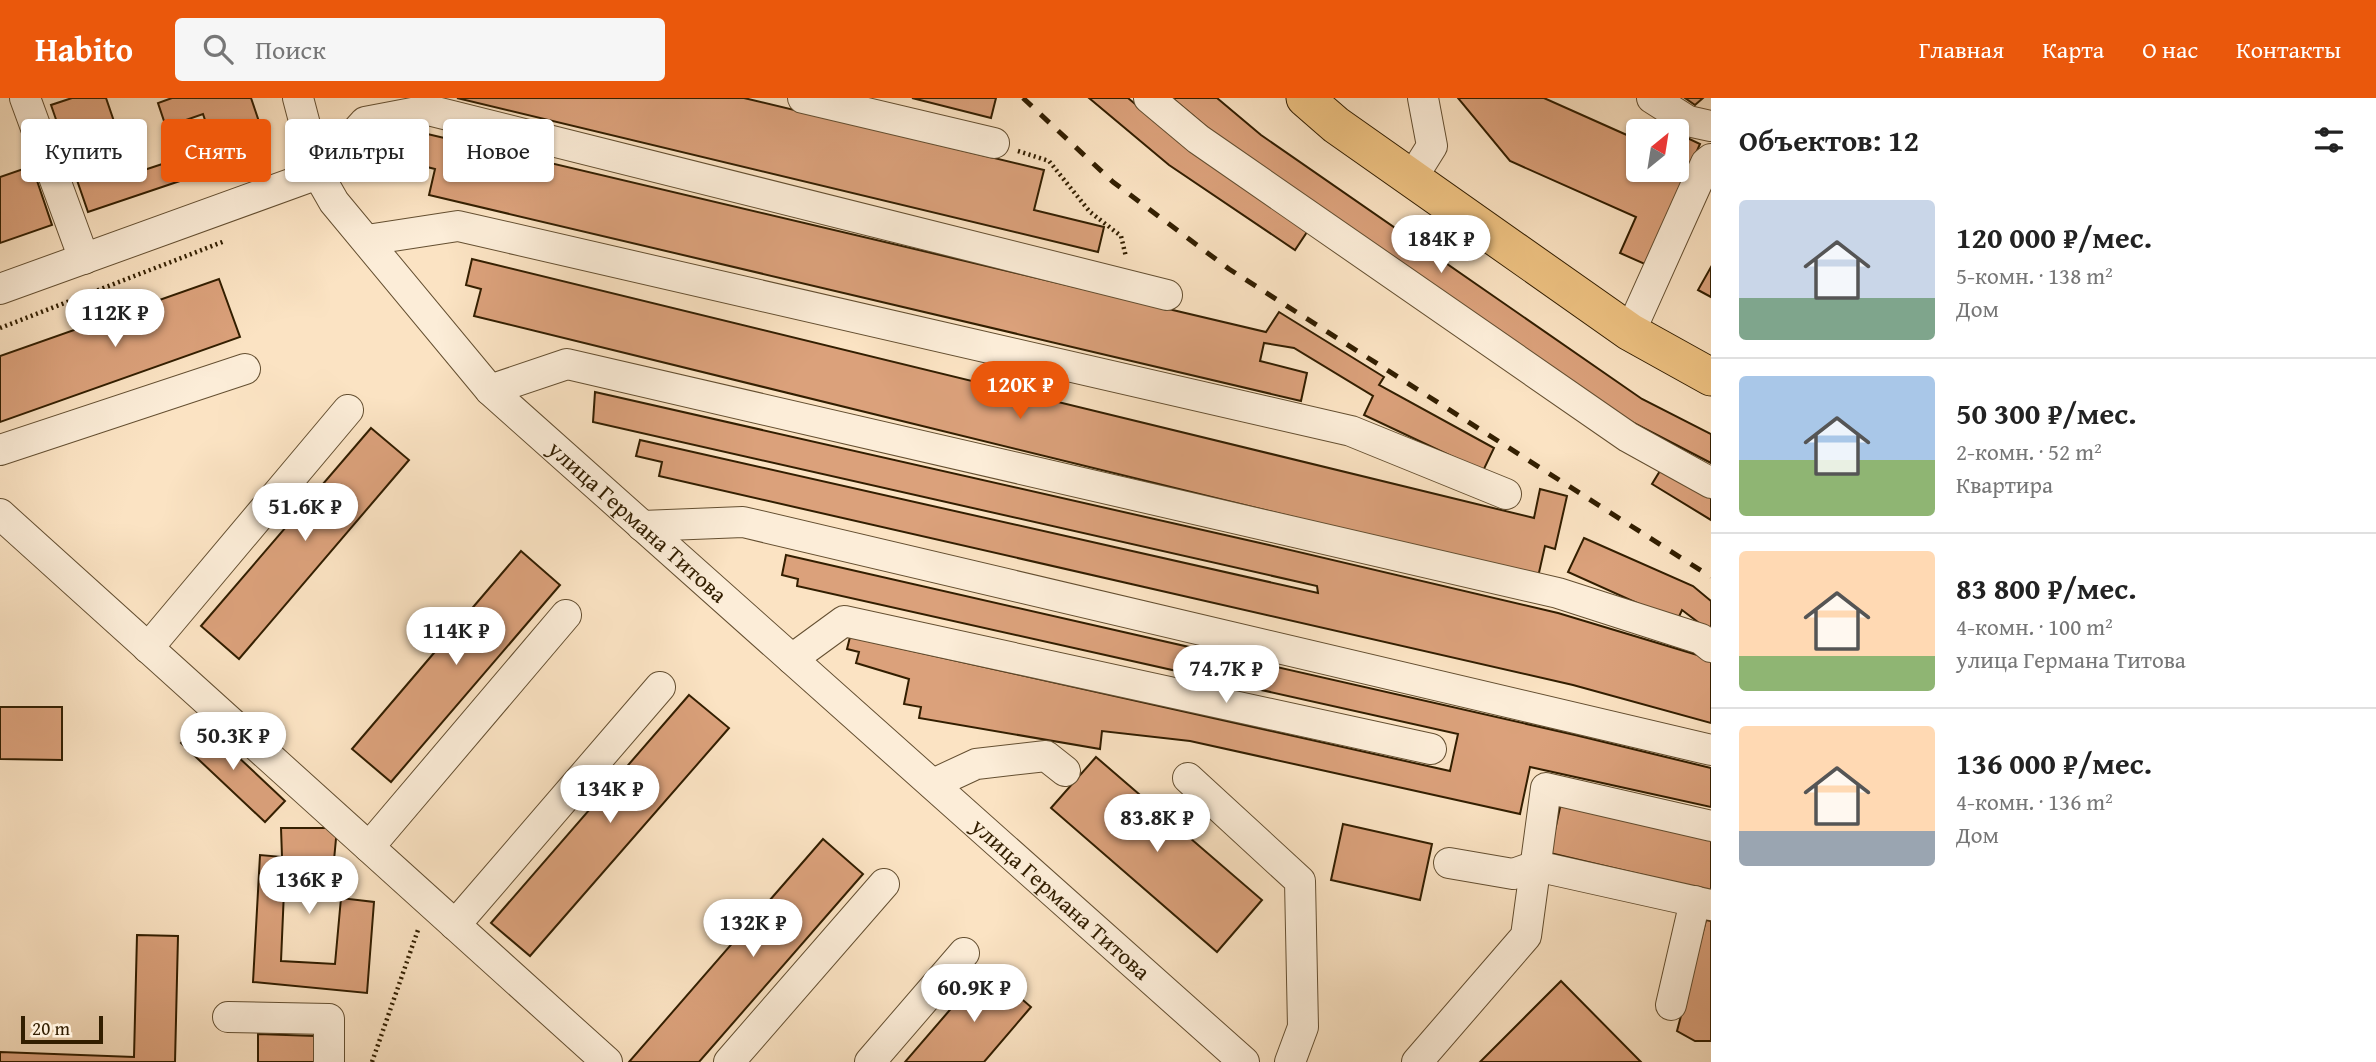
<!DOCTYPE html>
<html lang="ru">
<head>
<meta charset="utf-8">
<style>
	:root { --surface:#fff; --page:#f6f6f6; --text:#222; --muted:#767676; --line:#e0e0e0; --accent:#ea580c }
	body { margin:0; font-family:"Gentium Book Plus",serif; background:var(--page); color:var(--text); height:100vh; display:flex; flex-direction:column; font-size:26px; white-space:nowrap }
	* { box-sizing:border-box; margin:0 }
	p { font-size:23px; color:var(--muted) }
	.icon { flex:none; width:38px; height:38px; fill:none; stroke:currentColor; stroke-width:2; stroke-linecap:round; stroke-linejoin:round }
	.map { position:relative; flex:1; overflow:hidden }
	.drawer { display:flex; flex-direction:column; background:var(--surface); width:665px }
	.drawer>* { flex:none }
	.banner { position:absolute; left:21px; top:21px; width:665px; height:63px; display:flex; gap:14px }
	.needle { width:46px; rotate:30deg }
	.tools { position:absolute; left:1626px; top:21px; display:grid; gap:14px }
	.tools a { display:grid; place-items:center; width:63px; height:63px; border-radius:7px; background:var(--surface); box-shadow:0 2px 5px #0004; font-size:35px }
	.scale { position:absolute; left:21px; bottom:18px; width:82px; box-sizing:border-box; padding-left:7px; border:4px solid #321e00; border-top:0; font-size:19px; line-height:24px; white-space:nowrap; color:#321e00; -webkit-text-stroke:5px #fcedd8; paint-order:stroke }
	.price { position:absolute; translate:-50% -60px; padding:0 16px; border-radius:24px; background:#fff; color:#222; font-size:23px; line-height:46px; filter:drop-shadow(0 2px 4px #0008) }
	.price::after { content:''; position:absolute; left:50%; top:42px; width:21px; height:16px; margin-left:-10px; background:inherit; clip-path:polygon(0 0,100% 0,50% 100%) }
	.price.selected { background:var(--accent); color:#fff }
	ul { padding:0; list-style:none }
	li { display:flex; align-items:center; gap:21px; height:175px; padding:0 28px }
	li+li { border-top:2px solid var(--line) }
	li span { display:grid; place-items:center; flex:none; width:196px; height:140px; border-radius:7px; color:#555 }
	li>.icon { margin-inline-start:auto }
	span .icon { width:84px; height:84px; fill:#fffc; stroke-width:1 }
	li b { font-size:30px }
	h2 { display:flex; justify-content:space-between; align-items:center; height:84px; padding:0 28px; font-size:30px }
	.pill { padding:0 24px; border-radius:7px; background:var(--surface); box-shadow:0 2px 5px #0004; font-size:24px; line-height:63px }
	.pill.selected { background:var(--accent); color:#fff }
	header { display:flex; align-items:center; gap:42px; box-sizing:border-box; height:98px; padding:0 35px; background:var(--accent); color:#fff }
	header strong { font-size:33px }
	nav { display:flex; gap:38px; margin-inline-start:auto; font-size:24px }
	.search { width:490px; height:63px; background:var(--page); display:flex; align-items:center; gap:18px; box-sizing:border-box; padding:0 24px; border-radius:7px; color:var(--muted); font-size:26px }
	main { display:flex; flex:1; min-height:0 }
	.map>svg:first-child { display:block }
</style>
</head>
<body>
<header>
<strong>Habito</strong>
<div class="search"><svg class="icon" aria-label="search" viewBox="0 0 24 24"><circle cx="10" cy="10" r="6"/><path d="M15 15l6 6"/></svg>Поиск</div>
<nav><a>Главная</a><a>Карта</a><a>О нас</a><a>Контакты</a></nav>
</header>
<main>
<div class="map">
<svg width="1711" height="964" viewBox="0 0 1711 964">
	<rect width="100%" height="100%" fill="#fbe3c3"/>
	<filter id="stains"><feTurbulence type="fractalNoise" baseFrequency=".00286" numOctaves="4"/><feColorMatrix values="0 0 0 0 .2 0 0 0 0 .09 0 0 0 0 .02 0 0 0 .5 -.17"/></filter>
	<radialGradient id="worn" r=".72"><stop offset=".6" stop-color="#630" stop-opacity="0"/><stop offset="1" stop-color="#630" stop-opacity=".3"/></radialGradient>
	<g fill="#dba17b" stroke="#321e00" stroke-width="2">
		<path d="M72,0H106L132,76L214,49L203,16L166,29L158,5L172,0H251L269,53L88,114L51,7Z"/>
		<path d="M457,0H744L1044,72L1034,112L1104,129L1098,154Z"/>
		<path d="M912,0H996L991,20Z"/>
		<path d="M1089,0H1128L1183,46L1309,131L1295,152L1169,67Z"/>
		<path d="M1172,0H1217L1261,37L1642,301L1711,336V365L1630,323L1245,61Z"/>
		<path d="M1458,0H1544L1638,42V72H1676L1677,35L1700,46L1647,167L1620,155L1636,119L1510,63Z"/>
		<path d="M1685,0H1703L1695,7Z"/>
		<path d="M402,30L1266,234L1279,214L1384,279L1379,287L1494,350L1483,373L1364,317L1373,298L1294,250L1264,245L1260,263L1307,275L1301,303L429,97L435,71L395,61Z"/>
		<path d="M32,68L52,127L0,145V79Z"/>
		<path d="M472,161L1534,420L1540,391L1567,398L1555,451L1545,448L1538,479L474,218L481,191L466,187Z"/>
		<path d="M1711,169V199L1698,192Z"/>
		<path d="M219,181L240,239L0,324V258Z"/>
		<path d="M595,294L1269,447L1558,515L1704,559L1711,563V625L1573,587L659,378L662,364L636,358L640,342L1318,495L1317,488L593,324Z"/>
		<path d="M371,330L409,362L239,561L201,528Z"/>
		<path d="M1663,368L1711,389V422L1652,386Z"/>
		<path d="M1584,440L1693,488L1711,503V534L1682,512L1677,523L1568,474Z"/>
		<path d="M521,453L560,487L391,684L352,651Z"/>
		<path d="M786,457L1575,637L1711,670V709L1530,669L1520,716L1190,643L1102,633L1100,651L919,620L921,609L904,606L909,581L856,565L859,554L847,551L850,539L1450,673L1458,636L797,488L798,481L782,477Z"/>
		<path d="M689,597L729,630L530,858L491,825Z"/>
		<path d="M0,609H62V662L0,661Z"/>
		<path d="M201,624L285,703L265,724L181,645Z"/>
		<path d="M1096,659L1262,802L1217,854L1051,710Z"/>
		<path d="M1561,705L1711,741V793L1550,755Z"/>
		<path d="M1343,726L1432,746L1420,802L1331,782Z"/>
		<path d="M281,730H337L331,794L284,793L281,863L335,866L341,800L374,804L367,895L253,884L260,757L282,759Z"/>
		<path d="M823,741L863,776L699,964H629Z"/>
		<path d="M1706,822L1711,823V943H1695L1677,933Z"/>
		<path d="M137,837L178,838L175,964H0V954L134,959Z"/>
		<path d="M986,870L1031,909L984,964H905Z"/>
		<path d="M1561,883L1641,964H1480Z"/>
		<path d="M258,936L315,938V964H258Z"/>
	</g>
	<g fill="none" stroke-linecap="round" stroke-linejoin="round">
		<g stroke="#644f31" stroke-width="32">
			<g id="minor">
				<path d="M25,0L84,161"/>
				<path id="s1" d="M298,0L318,76L334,104L490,292L1244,964"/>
				<path d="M803,0L994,45"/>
				<path d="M1149,0L1198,41L1628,339L1711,385"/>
				<path d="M1652,0L1688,23L1711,28"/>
				<path d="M1412,80L1432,48L1423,0"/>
				<path d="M367,142L458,128L1351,333L1506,396"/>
				<path d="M0,191L318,76L365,24L428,12L1167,197"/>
				<path d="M1630,234L1706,65L1711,61"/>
				<path d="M490,292L567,266L1558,495L1701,541L1711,549"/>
				<path d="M0,352L245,271"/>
				<path d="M0,416L607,964"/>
				<path d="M642,428L743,424L1711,652"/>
				<path d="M148,550L348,312"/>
				<path d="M792,561L844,523L1431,651"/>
				<path d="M1188,680L1300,783L1303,929L1290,964"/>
				<path d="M933,686L976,666L1046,658L1065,673"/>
				<path d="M369,749L566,517"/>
				<path d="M1449,765L1513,776L1536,768L1711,807"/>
				<path d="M455,827L660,589"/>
				<path d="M1671,907L1695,803"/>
				<path d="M228,919L329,921V964"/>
				<path d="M729,964L884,786"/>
				<path d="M870,964L964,855"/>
				<path d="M1417,964L1526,838L1546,690L1711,728"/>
			</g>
		</g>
		<g stroke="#321e00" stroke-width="39">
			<path id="major" d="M1305,0L1336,27L1630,234L1711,279"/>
		</g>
		<g stroke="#321e00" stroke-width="4.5" stroke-dasharray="2 3.5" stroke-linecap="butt">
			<path d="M1018,53L1049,63L1090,114L1121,138L1126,159"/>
			<path d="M0,230L225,143"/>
			<path d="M372,964L419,829"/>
		</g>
		<use href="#minor" stroke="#fcedd8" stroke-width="30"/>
		<use href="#major" stroke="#eec282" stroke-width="37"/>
		<path stroke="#321e00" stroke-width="5" stroke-dasharray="12 12" stroke-linecap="butt" d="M1023,0L1113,84L1229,171L1711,479"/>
	</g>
	<g text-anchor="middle" stroke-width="7" stroke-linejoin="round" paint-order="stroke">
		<g font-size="23" fill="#321e00" stroke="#fcedd8">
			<text dy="8" stroke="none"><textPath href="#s1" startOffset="553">улица Германа Титова</textPath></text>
			<text dy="8" stroke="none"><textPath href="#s1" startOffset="1120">улица Германа Титова</textPath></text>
		</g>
	</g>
	<rect width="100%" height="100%" filter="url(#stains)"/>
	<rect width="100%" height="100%" fill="url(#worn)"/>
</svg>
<div class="tools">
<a><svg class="needle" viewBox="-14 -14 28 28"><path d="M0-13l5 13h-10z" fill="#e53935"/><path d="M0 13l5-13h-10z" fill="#767676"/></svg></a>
</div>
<div class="scale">20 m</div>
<b class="price" style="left:1441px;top:177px">184K ₽</b>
<b class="price" style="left:115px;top:251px">112K ₽</b>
<b class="price selected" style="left:1020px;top:323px">120K ₽</b>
<b class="price" style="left:305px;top:445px">51.6K ₽</b>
<b class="price" style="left:456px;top:569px">114K ₽</b>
<b class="price" style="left:1226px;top:607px">74.7K ₽</b>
<b class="price" style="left:233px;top:674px">50.3K ₽</b>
<b class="price" style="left:610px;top:727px">134K ₽</b>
<b class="price" style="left:1157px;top:756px">83.8K ₽</b>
<b class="price" style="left:309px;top:818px">136K ₽</b>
<b class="price" style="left:753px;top:861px">132K ₽</b>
<b class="price" style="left:974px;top:926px">60.9K ₽</b>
<div class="banner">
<a class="pill">Купить</a>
<a class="pill selected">Снять</a>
<a class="pill">Фильтры</a>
<a class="pill">Новое</a>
</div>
</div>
<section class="drawer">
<h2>Объектов: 12<svg class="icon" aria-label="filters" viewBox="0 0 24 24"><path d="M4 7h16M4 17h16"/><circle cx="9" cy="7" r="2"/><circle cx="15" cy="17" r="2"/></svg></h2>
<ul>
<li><span style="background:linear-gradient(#c9d6e8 70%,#7fa58c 0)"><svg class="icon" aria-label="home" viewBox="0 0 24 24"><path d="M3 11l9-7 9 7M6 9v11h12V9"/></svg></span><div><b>120 000 ₽/мес.</b><p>5-комн. · 138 m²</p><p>Дом</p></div></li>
<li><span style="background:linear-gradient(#a9c7e8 60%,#8fb573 0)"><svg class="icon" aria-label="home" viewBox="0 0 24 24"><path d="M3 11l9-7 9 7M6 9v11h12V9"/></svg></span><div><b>50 300 ₽/мес.</b><p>2-комн. · 52 m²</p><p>Квартира</p></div></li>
<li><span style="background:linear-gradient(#ffd9b3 75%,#8fb573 0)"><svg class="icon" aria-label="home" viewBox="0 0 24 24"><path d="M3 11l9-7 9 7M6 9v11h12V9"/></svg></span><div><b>83 800 ₽/мес.</b><p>4-комн. · 100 m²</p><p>улица Германа Титова</p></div></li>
<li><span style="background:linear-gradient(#ffd9b3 75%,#9aa5b1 0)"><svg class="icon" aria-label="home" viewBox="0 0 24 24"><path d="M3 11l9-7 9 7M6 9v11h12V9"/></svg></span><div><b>136 000 ₽/мес.</b><p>4-комн. · 136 m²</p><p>Дом</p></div></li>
</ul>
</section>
</main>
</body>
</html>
